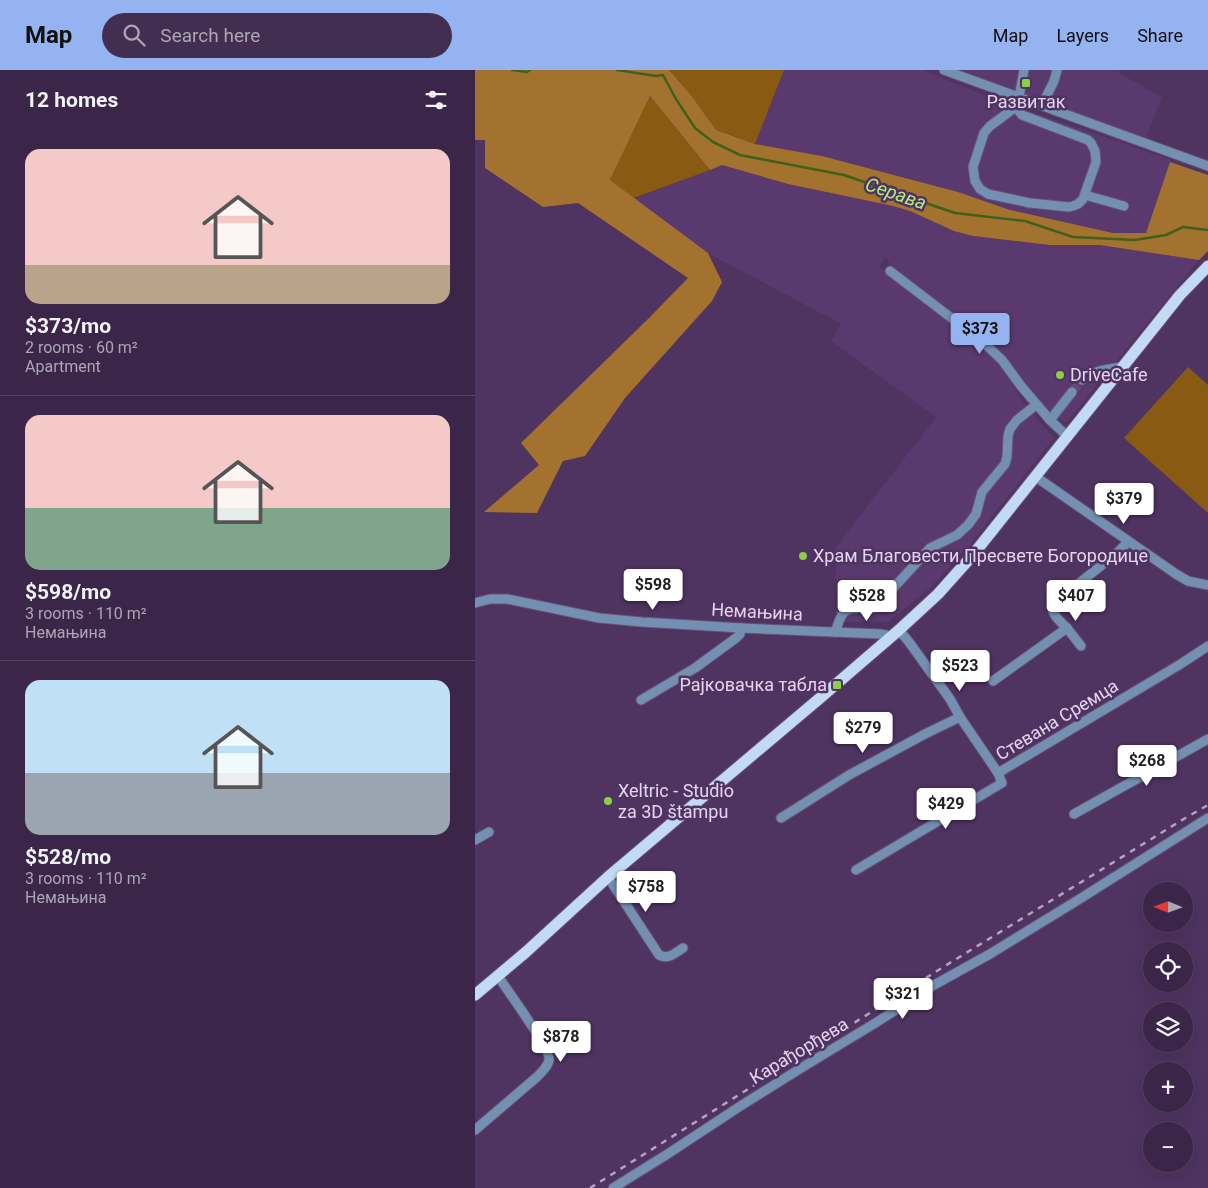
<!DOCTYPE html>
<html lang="en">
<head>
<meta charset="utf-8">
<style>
	:root { --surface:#3b2649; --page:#422e50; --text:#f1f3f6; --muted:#aca5b4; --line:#544361; --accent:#95b2f1 }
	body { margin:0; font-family:Roboto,sans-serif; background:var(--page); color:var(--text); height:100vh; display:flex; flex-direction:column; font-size:19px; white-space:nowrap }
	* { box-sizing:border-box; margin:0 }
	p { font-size:16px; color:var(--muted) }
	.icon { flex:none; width:28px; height:28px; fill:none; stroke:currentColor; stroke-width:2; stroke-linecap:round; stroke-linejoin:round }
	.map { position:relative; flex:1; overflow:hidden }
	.panel { display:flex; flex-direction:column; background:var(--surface); width:475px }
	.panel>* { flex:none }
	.needle { width:32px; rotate:271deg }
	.buttons { position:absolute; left:668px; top:812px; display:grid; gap:10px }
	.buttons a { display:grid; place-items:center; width:50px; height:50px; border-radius:50%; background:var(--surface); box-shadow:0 5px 20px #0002,0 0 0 1px var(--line); font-size:25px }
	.price { position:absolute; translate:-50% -42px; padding:0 11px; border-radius:5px; background:#fff; color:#222; font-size:16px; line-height:32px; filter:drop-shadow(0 1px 2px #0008) }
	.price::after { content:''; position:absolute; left:50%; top:30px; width:15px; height:11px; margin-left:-8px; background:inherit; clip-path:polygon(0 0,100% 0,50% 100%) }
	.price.current { background:var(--accent); color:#111 }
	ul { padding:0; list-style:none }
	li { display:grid; align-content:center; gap:10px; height:265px; padding:0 25px }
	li+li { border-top:1px solid var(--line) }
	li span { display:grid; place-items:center; height:155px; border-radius:15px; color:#555 }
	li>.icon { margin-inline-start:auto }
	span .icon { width:90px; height:90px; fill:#fffc; stroke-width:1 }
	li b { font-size:21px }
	h2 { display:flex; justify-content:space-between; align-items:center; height:60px; padding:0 25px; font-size:21px }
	header { display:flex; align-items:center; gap:30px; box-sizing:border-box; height:70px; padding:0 25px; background:var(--accent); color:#111 }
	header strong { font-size:24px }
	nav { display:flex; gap:28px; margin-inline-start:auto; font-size:18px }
	.search { width:350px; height:45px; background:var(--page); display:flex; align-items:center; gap:12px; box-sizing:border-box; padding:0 18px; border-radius:28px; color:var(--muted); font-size:19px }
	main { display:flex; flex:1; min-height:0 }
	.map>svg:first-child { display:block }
</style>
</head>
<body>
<header>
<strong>Map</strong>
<div class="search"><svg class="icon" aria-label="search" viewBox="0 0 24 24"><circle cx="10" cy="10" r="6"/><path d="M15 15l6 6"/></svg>Search here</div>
<nav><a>Map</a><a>Layers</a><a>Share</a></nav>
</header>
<main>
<section class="panel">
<h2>12 homes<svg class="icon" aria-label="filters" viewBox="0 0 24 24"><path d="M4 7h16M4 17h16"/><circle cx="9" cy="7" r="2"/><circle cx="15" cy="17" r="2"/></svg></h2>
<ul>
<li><span style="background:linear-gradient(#f6c9c9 75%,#b9a48a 0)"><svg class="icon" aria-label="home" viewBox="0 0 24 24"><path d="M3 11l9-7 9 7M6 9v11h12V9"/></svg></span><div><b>$373/mo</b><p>2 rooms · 60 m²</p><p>Apartment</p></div></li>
<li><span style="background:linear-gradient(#f6c9c9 60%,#7fa58c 0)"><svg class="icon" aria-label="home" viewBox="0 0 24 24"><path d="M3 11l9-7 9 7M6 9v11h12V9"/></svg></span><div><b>$598/mo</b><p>3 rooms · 110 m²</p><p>Немањина</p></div></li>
<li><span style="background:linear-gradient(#bfe0f5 60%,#9aa5b1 0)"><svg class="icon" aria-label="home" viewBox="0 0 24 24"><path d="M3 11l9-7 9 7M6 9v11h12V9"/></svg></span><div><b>$528/mo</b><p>3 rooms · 110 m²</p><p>Немањина</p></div></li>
</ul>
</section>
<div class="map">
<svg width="733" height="1118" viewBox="0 0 733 1118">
	<rect width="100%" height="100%" fill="#4f3361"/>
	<g fill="#5a396e">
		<path d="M309,0H448L511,26L696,90L671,163H638L535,140L483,122L347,86L280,74Z"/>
		<path d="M484,0H645L644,3L687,27L669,72Z"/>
		<path d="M247,95L313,114L418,136L435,141L479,161L498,166L575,175H625L724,190L591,353L565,333L519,273L418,199L411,188L404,197L508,276L526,296L548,332L579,368L489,482L454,519L413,552H361V477L461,347L356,271L366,254L233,183L159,129Z"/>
	</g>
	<g fill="#895a12">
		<path d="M194,0H309L280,74L241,60L216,25Z"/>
		<path d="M175,26L235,100L159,128L135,110Z"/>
		<path d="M713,297L733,315V443L649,368Z"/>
	</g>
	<path fill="#a4722f" d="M0,0H194L216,25L241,60L280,74L347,86L483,122L535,140L638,163H671L695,92L733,105V181L724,190L625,175H575L498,166L479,161L435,141L418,136L313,114L247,95L235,100L175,26L135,110L233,183L247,212L237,231L150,328L110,386L88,391L62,443L9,442L64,395L46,373L174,248L213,208L103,133L68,137L10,98V70H0Z"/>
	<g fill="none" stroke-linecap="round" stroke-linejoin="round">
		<g stroke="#40611d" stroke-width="2.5">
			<path d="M37,0L52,2L55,0"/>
			<path d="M142,0L181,6L188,5L201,29L220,58L238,72L265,85L369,105L480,143L550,151L598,167L660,170L691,165L708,157L733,160"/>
		</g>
		<path stroke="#664b76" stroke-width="9" stroke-dasharray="9 4.5" stroke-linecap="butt" d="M597,322L607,310"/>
		<g stroke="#6a507b" stroke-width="11">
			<g id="minor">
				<path d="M469,0L733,96"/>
				<path d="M567,35L579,11L582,0"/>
				<path d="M541,37L547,45L613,70L616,73L620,81L621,92L608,129L603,134L598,136L594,137L555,133L513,124L505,119L500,111L498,97L509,63L515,56L541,37L544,27L549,0"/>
				<path d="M610,125L649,136"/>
				<path d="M415,201L509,273L527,290L546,316L575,350L593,367"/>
				<path d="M607,310C618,300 634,299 647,297"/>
				<path d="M575,350L597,322"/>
				<path d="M561,407L701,504L713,511L733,515"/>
				<path d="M0,533L15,529H32L124,548L167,552L266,558L405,564L411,565L414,568"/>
				<path d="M592,558L606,576"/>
				<path d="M360,562C366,547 366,537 385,538C391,538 396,539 401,537L455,478L482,465L493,455L501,444L507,422L530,394L532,387L533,366L535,359L542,350L561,335"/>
				<path d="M518,611L592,558C585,551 575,544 578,534L642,483L653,472"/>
				<path d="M166,630L220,598L261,568L265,564L266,558"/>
				<path d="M523,703L704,595L733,576"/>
				<path d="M599,744L733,669"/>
				<path d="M306,748L374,705L450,664L485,647"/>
				<path d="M0,770L14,762"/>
				<path d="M381,800L527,713L523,703L485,647L475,629L434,572L424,560"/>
				<path d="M133,807L184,885C193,890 200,883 208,878"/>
				<path d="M0,1060L63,1006C67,1001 73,997 74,990C76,979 31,919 23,906"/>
				<path d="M138,1118L191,1085L267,1035L331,995L402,952L459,915L515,884L603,830L733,748"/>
			</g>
		</g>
		<g stroke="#6a507b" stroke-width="13">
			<path id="major" d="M0,925L51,882L133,807L345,628L424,560L463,524L497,486L705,225L733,196"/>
		</g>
		<use href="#minor" stroke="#7390b0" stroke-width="9"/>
		<use href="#major" stroke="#c3daf4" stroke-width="11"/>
		<path stroke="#b6a1c3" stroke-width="2.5" stroke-dasharray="6 6" stroke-linecap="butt" d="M115,1118L478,891L712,747L733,735"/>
	</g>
	<g fill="#8cce46" stroke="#4f3361" stroke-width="2">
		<rect x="546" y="8" width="10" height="10" rx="2.5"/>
		<circle cx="585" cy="305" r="5"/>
		<circle cx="328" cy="486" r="5"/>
		<rect x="357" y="610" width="10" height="10" rx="2.5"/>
		<circle cx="133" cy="731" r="5"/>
	</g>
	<g text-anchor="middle" stroke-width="5" stroke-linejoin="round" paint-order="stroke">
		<g font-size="18" fill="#e5d4f0" stroke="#4f3361" text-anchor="start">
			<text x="551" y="38" text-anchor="middle">Развитак</text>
			<text x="595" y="311">DriveCafe</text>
			<text x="338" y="492">Храм Благовести Пресвете Богородице</text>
			<text x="352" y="621" text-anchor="end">Рајковачка табла</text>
			<text x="143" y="727">Xeltric - Studio<tspan x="143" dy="21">za 3D štampu</tspan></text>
		</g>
		<g font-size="18" fill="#e5d4f0" stroke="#4f3361">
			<text transform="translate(282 542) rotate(3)" y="6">Немањина</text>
			<text transform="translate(582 650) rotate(-31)" y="6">Стевана Сремца</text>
			<text transform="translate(324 981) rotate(-31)" y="6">Карађорђева</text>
		</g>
		<g font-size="19" font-style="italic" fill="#b0ed79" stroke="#4f3361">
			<text transform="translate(421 123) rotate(19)" y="7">Серава</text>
		</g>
	</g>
</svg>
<div class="buttons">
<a><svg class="needle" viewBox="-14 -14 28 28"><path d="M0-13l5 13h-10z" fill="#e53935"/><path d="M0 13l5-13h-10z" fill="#aca5b4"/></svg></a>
<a><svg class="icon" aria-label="locate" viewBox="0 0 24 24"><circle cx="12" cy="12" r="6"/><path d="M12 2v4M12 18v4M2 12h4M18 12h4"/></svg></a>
<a><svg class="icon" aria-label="layers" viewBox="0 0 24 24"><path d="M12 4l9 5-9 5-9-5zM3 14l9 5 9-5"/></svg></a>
<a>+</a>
<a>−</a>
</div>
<b class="price current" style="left:505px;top:285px">$373</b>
<b class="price" style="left:649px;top:455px">$379</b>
<b class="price" style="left:178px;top:541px">$598</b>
<b class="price" style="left:392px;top:552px">$528</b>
<b class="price" style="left:601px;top:552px">$407</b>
<b class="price" style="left:485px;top:622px">$523</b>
<b class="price" style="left:388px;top:684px">$279</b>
<b class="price" style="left:672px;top:717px">$268</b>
<b class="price" style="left:471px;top:760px">$429</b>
<b class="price" style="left:171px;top:843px">$758</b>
<b class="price" style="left:428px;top:950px">$321</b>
<b class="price" style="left:86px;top:993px">$878</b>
</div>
</main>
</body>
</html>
